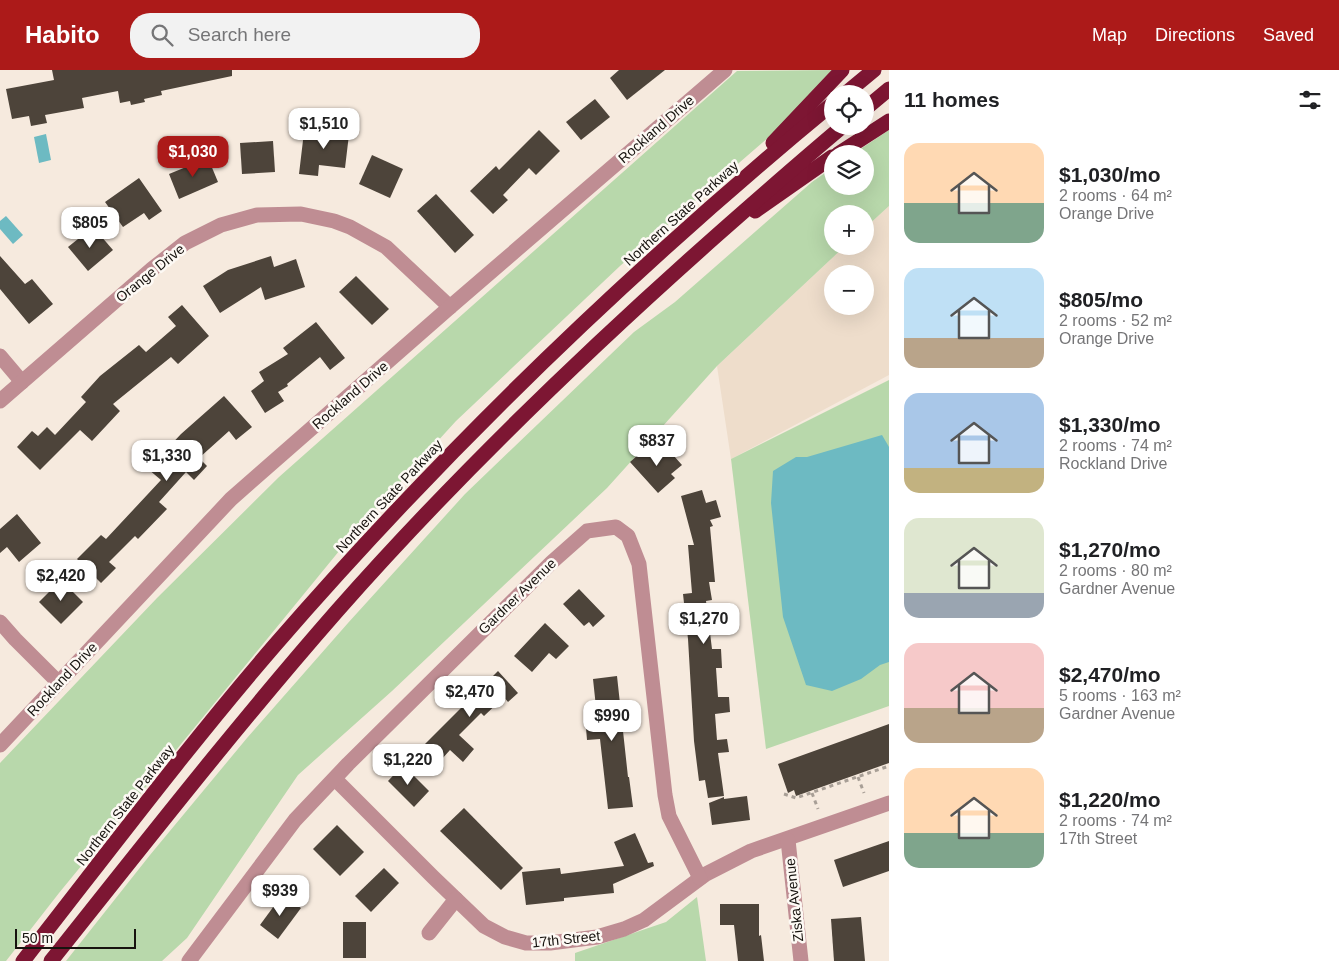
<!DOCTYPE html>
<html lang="en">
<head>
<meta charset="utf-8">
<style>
	:root { --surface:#fff; --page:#f2f2f2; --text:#202124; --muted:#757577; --accent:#ac1a19 }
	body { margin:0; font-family:Helvetica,sans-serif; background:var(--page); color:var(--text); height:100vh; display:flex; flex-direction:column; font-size:19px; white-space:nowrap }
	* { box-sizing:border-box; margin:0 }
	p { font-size:16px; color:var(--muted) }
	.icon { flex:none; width:28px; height:28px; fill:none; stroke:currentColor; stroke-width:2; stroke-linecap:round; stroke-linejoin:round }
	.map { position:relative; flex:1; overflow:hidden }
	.panel { display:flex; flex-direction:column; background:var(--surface); width:450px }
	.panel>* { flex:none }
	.controls { position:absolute; left:824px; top:15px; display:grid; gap:10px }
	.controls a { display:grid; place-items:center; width:50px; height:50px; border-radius:50%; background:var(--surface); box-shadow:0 5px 20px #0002; font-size:25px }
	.scale { position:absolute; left:15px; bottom:12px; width:121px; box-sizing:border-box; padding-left:5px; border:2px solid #17130f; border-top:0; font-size:14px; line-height:18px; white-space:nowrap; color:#17130f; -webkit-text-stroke:4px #fdf9f4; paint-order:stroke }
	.price { position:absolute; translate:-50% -42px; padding:0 11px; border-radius:10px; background:#fff; color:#222; font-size:16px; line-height:32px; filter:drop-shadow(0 1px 2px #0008) }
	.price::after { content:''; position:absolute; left:50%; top:30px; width:15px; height:11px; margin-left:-8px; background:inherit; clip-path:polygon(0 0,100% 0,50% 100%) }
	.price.current { background:var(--accent); color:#fff }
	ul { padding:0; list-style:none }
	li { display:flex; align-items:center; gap:15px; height:125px; padding:0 15px }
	li span { display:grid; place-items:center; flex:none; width:140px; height:100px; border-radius:15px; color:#555 }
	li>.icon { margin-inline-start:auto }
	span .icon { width:60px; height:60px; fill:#fffc; stroke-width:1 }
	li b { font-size:21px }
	h2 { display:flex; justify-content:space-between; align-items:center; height:60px; padding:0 15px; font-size:21px }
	header { display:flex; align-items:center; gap:30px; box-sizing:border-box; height:70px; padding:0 25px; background:var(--accent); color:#fff }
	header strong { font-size:24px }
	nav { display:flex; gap:28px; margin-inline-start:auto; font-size:18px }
	.search { width:350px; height:45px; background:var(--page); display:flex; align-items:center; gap:12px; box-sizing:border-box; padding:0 18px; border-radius:20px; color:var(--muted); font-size:19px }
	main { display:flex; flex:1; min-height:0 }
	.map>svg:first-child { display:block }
</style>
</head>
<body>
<header>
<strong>Habito</strong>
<div class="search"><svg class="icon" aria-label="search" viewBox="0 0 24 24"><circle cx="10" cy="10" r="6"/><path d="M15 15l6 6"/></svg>Search here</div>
<nav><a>Map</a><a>Directions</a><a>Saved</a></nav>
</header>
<main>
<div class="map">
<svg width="889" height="891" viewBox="0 0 889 891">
	<rect width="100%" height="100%" fill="#f6eade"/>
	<path fill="#eeddcb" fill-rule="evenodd" d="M889,136V305L731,389L717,296L845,176H865V158ZM832,204H865V236H832Z"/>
	<g fill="#b8d8ab">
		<path d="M836,0L807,34L620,196L456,351L353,464L59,823L6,891H0V693L157,528L279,407L737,1Z"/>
		<path d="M889,60V136L865,158V144H832V176H845L717,296L607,418L392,621L298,705L187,868L162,891H66L150,785L247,668L348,553L465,424L634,262L675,232L812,112L832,98V116H865V84H853Z"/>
		<path d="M889,310V636L766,679L731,389Z"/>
		<path d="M697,827L706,891H575V883L666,852Z"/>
	</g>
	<g fill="#6dbac2">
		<path d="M46,64L51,90L39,93L34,67Z"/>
		<path d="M6,146L23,165L13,174L0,159V151Z"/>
		<path d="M882,365L889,377V592L880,595L861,609L832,621L806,615L783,547L771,433L773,401L796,387H807Z"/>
	</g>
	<g fill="#4d443a">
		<path d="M52,0H232V6L161,21L162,25L144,29L145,32L131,35L130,31L120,33L118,21L82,28L84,38L45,45L47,53L31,56L29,46L12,49L6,19L54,10Z"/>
		<path d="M619,0H665L627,30L610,8Z"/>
		<path d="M595,29L610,47L581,70L566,52Z"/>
		<path d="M331,54L350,56L345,98L319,95L318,106L299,104L304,62L330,65Z"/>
		<path d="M539,60L560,81L536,105L529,98L503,125L508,130L493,144L470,121L496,96L499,100Z"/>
		<path d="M273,71L275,102L242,104L240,73Z"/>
		<path d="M372,85L403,99L390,128L359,114Z"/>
		<path d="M208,88L218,112L179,129L169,104Z"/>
		<path d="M139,108L162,141L149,150L144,143L123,157L105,132Z"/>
		<path d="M436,124L474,165L455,183L417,141Z"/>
		<path d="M93,157L113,180L88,201L68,177Z"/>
		<path d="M0,186L25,214L32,209L53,234L29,254L0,219Z"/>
		<path d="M271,186L274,197L296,189L305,217L265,230L261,217L220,243L203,216L228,200Z"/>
		<path d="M356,206L389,239L372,255L339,222Z"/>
		<path d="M182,235L209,266L178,294L171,287L113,334L120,341L92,371L80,360L40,400L17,377L32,361L38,366L47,357L55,365L86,332L81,327L100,306L139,275L146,282L176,256L168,247Z"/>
		<path d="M316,252L345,288L330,300L320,287L287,314L288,316L278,322L284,331L265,343L251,321L264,311L259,302L288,284L283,278Z"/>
		<path d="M224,326L252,357L236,370L229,361L199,388L207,396L194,410L186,402L159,432L167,439L138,469L135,466L109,492L116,498L101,513L77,489L101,465L106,469L161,410L148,399L181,364Z"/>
		<path d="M648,376L655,384L665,376L682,395L671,404L675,408L658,423L630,392Z"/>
		<path d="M702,420L706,433L716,430L721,447L710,450L713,456L710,457L715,512H709L712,530L706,531L712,579H721L722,598H716L718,627H729L730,642L715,644L717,670L727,669L729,682L718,683L724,726L708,728L705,710L699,711L694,671L688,569L683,524L692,523L688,475H694L681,426Z"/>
		<path d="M17,444L41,473L19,492L7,477L0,483V459Z"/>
		<path d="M61,510L83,532L61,554L39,532Z"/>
		<path d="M579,519L605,546L593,557L589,552L584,556L563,534Z"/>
		<path d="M545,553L569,576L556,589L549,583L532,602L514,586Z"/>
		<path d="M498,601L518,623L508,632L504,627L484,646L481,643L459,665L474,679L463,692L450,680L441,690L425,674Z"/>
		<path d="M617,606L628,707H629L633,737L608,739L600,669L587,670L586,658L598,656L593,609Z"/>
		<path d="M889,654V693L796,726L794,720L788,723L778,694Z"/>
		<path d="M403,695L429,721L414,737L388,711Z"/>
		<path d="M747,726L750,750L712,755L709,733L724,727V729Z"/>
		<path d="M464,738L523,798L501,820L440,761Z"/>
		<path d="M337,755L364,782L340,806L313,779Z"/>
		<path d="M635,763L648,793L653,792L654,796L613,814L614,823L564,828V831L526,835L522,802L560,798L561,804L624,796L614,772Z"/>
		<path d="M889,771V801L843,817L834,790Z"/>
		<path d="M384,798L399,813L371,842L355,826Z"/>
		<path d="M282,825L301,838L278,869L260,855Z"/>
		<path d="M720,834H759V866L761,865L764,891H738L734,855H720Z"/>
		<path d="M861,847L865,891H834L831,849Z"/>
		<rect x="343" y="852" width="23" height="36"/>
	</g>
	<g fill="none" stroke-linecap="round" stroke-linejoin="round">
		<g stroke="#a89f96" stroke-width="3" stroke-dasharray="4 4" stroke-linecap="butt">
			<path d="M858,707L864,723"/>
			<path d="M812,723L818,739"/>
			<path d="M784,724L796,728L889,696"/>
		</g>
		<g stroke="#bf8d93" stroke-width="15">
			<path d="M0,286L22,312"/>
			<path d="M0,331L152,199L185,173L221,155L257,145L301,144L334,151L350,157L386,177L450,237"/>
			<path d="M0,552L15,569L58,612"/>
			<path d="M0,675L231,429L450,237L725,0"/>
			<path d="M335,709L433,807L484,856L505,867L526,873H550L597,867L624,859L644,850L706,804L751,781L889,733"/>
			<path d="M788,770L801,891"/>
			<path d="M429,863L456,829"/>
			<path d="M189,891L295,750L348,694L552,492L587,461L616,457L628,466L639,494L665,725L669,746L700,808"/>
		</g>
		<g stroke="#7d1633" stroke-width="15">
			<path d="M845,24L874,0"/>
			<path d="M865,39L889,19"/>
			<path d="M773,73L842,0"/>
			<path d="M838,84L889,51"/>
			<path d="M755,141L832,87"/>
			<path d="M23,891C106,785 187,677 275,575C445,379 632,199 832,34"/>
			<path d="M51,891C145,773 238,654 337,541C455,407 583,284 716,166C758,129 800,92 843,56"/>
		</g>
	</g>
	<g text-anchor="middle" stroke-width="5" stroke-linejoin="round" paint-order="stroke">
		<g font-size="14" fill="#17130f" stroke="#fdf9f4">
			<text transform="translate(656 59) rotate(-41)" y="5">Rockland Drive</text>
			<text transform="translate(681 143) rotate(-42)" y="5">Northern State Parkway</text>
			<text transform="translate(150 203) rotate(-39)" y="5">Orange Drive</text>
			<text transform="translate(350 325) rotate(-41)" y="5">Rockland Drive</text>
			<text transform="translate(389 426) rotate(-47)" y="5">Northern State Parkway</text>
			<text transform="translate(517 526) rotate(-44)" y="5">Gardner Avenue</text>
			<text transform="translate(62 609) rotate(-47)" y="5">Rockland Drive</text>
			<text transform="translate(125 735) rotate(-52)" y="5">Northern State Parkway</text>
			<text transform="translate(794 830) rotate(-96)" y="5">Ziska Avenue</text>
			<text transform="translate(566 869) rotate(-6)" y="5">17th Street</text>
		</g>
	</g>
</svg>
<div class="controls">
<a><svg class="icon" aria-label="locate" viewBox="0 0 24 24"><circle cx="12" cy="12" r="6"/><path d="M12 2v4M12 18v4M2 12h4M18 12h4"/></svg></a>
<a><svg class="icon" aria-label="layers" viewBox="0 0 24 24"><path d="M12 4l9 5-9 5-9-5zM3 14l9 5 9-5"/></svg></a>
<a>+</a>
<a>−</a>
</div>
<div class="scale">50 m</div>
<b class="price" style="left:324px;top:80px">$1,510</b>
<b class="price current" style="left:193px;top:108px">$1,030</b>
<b class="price" style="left:90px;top:179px">$805</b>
<b class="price" style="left:657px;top:397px">$837</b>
<b class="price" style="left:167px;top:412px">$1,330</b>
<b class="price" style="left:61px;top:532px">$2,420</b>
<b class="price" style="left:704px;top:575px">$1,270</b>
<b class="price" style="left:470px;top:648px">$2,470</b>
<b class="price" style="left:612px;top:672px">$990</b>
<b class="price" style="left:408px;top:716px">$1,220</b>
<b class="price" style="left:280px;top:847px">$939</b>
</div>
<section class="panel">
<h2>11 homes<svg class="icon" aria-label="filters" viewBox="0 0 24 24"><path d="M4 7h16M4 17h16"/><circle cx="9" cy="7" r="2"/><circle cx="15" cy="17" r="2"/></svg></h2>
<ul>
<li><span style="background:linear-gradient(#ffd9b3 60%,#7fa58c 0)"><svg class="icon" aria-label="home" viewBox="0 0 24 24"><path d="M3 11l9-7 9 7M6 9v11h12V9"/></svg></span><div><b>$1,030/mo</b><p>2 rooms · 64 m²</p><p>Orange Drive</p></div></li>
<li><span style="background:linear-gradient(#bfe0f5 70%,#b9a48a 0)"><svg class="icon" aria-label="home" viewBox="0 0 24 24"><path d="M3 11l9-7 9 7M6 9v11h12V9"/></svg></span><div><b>$805/mo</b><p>2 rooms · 52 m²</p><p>Orange Drive</p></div></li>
<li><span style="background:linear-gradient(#a9c7e8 75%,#c2b280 0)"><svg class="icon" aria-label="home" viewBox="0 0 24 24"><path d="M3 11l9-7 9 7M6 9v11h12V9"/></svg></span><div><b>$1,330/mo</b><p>2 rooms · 74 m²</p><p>Rockland Drive</p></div></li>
<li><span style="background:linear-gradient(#dfe7d0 75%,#9aa5b1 0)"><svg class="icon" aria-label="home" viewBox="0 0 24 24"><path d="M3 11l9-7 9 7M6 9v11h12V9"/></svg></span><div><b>$1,270/mo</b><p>2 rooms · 80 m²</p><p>Gardner Avenue</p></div></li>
<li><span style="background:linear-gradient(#f6c9c9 65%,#b9a48a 0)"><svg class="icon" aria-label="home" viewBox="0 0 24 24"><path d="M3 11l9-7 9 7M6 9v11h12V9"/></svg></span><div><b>$2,470/mo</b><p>5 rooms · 163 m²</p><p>Gardner Avenue</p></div></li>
<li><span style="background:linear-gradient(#ffd9b3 65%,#7fa58c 0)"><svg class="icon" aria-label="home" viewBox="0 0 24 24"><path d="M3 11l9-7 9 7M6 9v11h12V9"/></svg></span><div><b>$1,220/mo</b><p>2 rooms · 74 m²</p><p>17th Street</p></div></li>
</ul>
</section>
</main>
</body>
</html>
